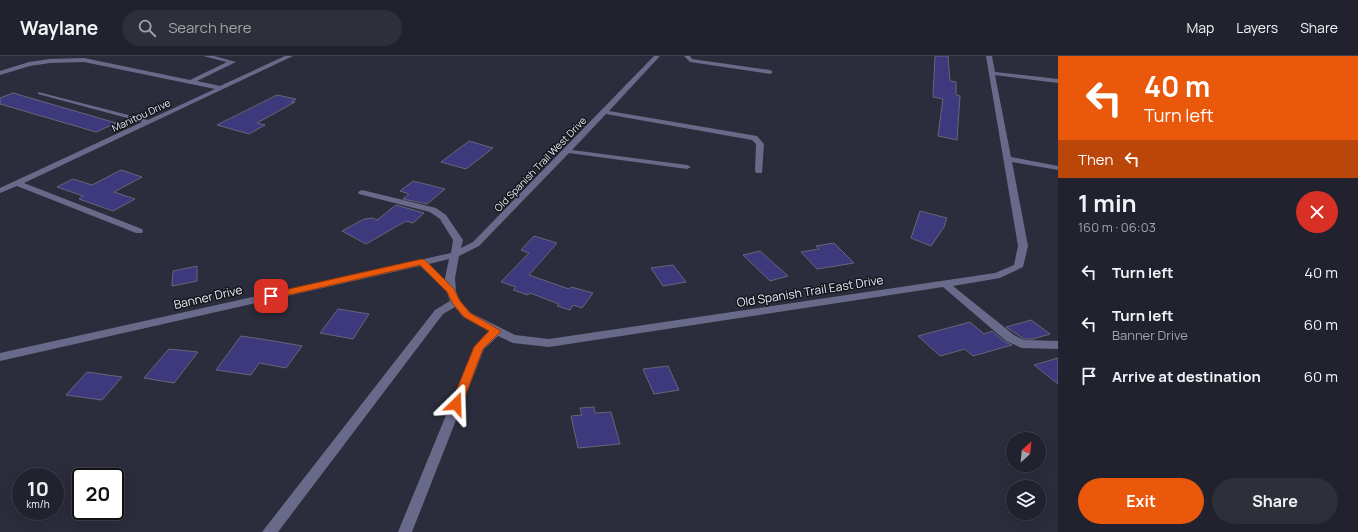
<!DOCTYPE html>
<html lang="en">
<head>
<meta charset="utf-8">
<style>
	:root { --surface:#21222d; --page:#2d2f39; --text:#f1f3f6; --muted:#a2a4aa; --line:#3e3f49; --accent:#ea580c }
	body { margin:0; font-family:Manrope,sans-serif; background:var(--page); color:var(--text); height:100vh; display:flex; flex-direction:column; font-size:15px; white-space:nowrap }
	* { box-sizing:border-box; margin:0 }
	p { font-size:13px; color:var(--muted) }
	.icon { flex:none; width:22px; height:22px; fill:none; stroke:currentColor; stroke-width:2; stroke-linecap:round; stroke-linejoin:round }
	.map { position:relative; flex:1; overflow:hidden }
	.details { display:flex; flex-direction:column; background:var(--surface); width:300px }
	.details>* { flex:none }
	.guide { background:#ea580c; color:#fff; overflow:hidden }
	.needle { width:26px; rotate:27deg }
	.controls { position:absolute; left:1006px; top:376px; display:grid; gap:8px }
	.controls a { display:grid; place-items:center; width:40px; height:40px; border-radius:50%; background:var(--surface); box-shadow:0 4px 16px #0002,0 0 0 1px var(--line); font-size:20px }
	.speed { position:absolute; left:12px; top:412px; display:flex; gap:8px; font-size:20px; font-weight:700; text-align:center }
	.speed>* { display:grid; place-content:center; width:52px; height:52px; border-radius:50%; background:var(--surface); box-shadow:0 4px 16px #0002,0 0 0 1px var(--line); line-height:1 }
	.speed small { font-size:10px; font-weight:400 }
	.speed .limit { border:2px solid #111; border-radius:6px; background:#fff; color:#111 }
	.pin { position:absolute; display:grid; place-items:center; width:34px; height:34px; color:#fff; margin:-17px; border-radius:8px; box-shadow:0 2px 6px #0006 }
	.me { position:absolute; width:44px; margin:-22px; rotate:22deg; stroke-linejoin:round; filter:drop-shadow(0 0 3px #0008) }
	.turn { display:flex; align-items:center; gap:14px; height:84px; padding:0 20px; font-size:18px }
	.turn .icon { width:52px; height:52px; stroke-width:2.5 }
	.turn b { display:block; font-size:28px; line-height:34px }
	.then { display:flex; align-items:center; height:38px; padding:0 20px; background:#0003; gap:8px; font-size:15px }
	.round { display:grid; place-items:center; flex:none; width:42px; height:42px; border-radius:21px; background:var(--page) }
	.head { display:flex; align-items:center; justify-content:space-between; height:68px; padding:0 20px }
	h1 { font-size:24px; font-weight:700; line-height:30px }
	.action { display:flex; gap:8px; margin-top:auto; padding:8px 20px }
	.action a { flex:1; height:46px; border-radius:24px; background:var(--accent); color:#fff; font-size:16px; font-weight:700; line-height:46px; text-align:center }
	.action a+a { background:var(--page); color:var(--text) }
	ul { padding:0; list-style:none }
	li { display:flex; align-items:center; gap:12px; height:52px; padding:0 20px }
	li div { flex:1 }
	li b { display:block; font-size:15px }
	li em { font-style:normal }
	header { display:flex; align-items:center; gap:24px; box-sizing:border-box; height:56px; padding:0 20px; background:var(--surface); border-bottom:1px solid var(--line) }
	header strong { font-size:19px }
	nav { display:flex; gap:22px; margin-inline-start:auto; font-size:14px }
	.search { width:280px; height:36px; background:var(--page); display:flex; align-items:center; gap:10px; box-sizing:border-box; padding:0 14px; border-radius:22px; color:var(--muted); font-size:15px }
	main { display:flex; flex:1; min-height:0 }
	.map>svg:first-child { display:block }
</style>
</head>
<body>
<header>
<strong>Waylane</strong>
<div class="search"><svg class="icon" aria-label="search" viewBox="0 0 24 24"><circle cx="10" cy="10" r="6"/><path d="M15 15l6 6"/></svg>Search here</div>
<nav><a>Map</a><a>Layers</a><a>Share</a></nav>
</header>
<main>
<div class="map">
<svg width="1058" height="476" viewBox="0 0 1058 476">
	<rect width="100%" height="100%" fill="#2c2d3c"/>
	<path fill="#3e397c" stroke="#656677" d="M935,0H948L950,25L956,26V39L960,40L957,84L938,80L943,43L933,41Z
		M13,37L116,67L96,76L0,48V42Z
		M277,39L296,43L291,46H295L257,67L265,69L249,78L217,69Z
		M469,85L493,92L466,113L441,106Z
		M121,114L142,121L114,136L135,143L113,155L79,143L83,140L57,131L73,123L92,129Z
		M413,125L445,133L427,148L403,143L409,138L400,135Z
		M396,149L424,157L413,167L406,165L366,188L342,175L364,163L373,162L377,164Z
		M920,155L947,162L944,171L931,190L911,182Z
		M534,180L557,187L529,219L569,233L571,231L593,237L582,252L573,249L570,254L557,250L559,248L530,237L528,239L513,234L516,231L501,226L529,197L521,194Z
		M834,187L854,207L817,213L801,196L819,193L816,190Z
		M760,195L788,220L770,225L743,199Z
		M673,209L686,226L663,230L651,212Z
		M197,210V225L172,230L173,215Z
		M338,253L369,258L353,283L320,277Z
		M1031,264L1050,278L1033,283H1024L1006,271Z
		M970,266L984,278L992,275L1005,286L1012,289L973,300L965,293L940,300L918,280Z
		M241,280L274,285L302,290L286,312L259,307L251,319L216,314Z
		M169,293L198,296L174,327L144,322Z
		M1058,302V328L1034,309Z
		M668,310L679,334L654,338L643,313Z
		M87,316L122,321L102,344L66,339Z
		M594,351L595,357L611,356L620,388L578,392L571,360L582,359L580,352Z"/>
	<g fill="none" stroke-linecap="round" stroke-linejoin="round">
		<path fill="#696a8a" fill-rule="evenodd" d="M203,0H214L236,6L197,25L220,30L285,0H293L24,127L142,173L143,175L142,177H136L17,130L0,137V132L142,66L38,38V36L148,64L215,33L84,6L50,7L30,10L0,19V15L29,6L50,3L84,2L190,24L227,6Z
			M654,0H660L609,55L757,80L764,88L762,117H756L755,115L756,88L752,84L606,58L572,94L687,109L691,111L687,113L569,97L479,190L459,200L455,222L456,235L460,245L471,257L515,279L549,283L995,217L1014,209L1018,190L986,0H992L995,16L1058,23V27L995,19L1011,101L1058,110V114L1012,106L1028,190L1023,211L1000,222L953,230L1014,279L1024,284L1058,285V293L1022,292L1006,285L943,231L549,291L513,287L498,280L484,293L412,476H398L474,291L489,275L463,261L455,251L443,258L278,476H262L435,254L450,245L447,236L420,210L0,305V297L451,197L453,184L440,163L430,156L359,138L358,136L362,134L436,152L446,159L463,184L461,192L473,186ZM449,203L445,222V224L429,208Z
			M684,0H690L692,3L770,14L773,16L770,18L690,6Z"/>
	</g>
	<path fill="#ea580c" stroke="#983908" d="M422,203L425,204L454,233L460,245L470,257L501,275L483,293L462,348L456,352L451,348L474,291L489,275L464,261L453,248L447,236L420,209L271,243L267,240L271,237Z"/>
	<g text-anchor="middle" dominant-baseline="central" stroke-width="3" stroke-linejoin="round" paint-order="stroke">
		<g font-size="10" fill="#e9eaf4" stroke="#15161d">
			<text transform="translate(141 59) rotate(-25)">Manitou Drive</text>
			<text transform="translate(540 108) rotate(-46)">Old Spanish Trail West Drive</text>
		</g>
		<g font-size="12" fill="#e9eaf4" stroke="#15161d">
			<text transform="translate(810 235) rotate(-9)">Old Spanish Trail East Drive</text>
			<text transform="translate(208 241) rotate(-13)">Banner Drive</text>
		</g>
	</g>
</svg>
<div class="controls">
<a><svg class="needle" viewBox="-14 -14 28 28"><path d="M0-13l5 13h-10z" fill="#e53935"/><path d="M0 13l5-13h-10z" fill="#a2a4aa"/></svg></a>
<a><svg class="icon" aria-label="layers" viewBox="0 0 24 24"><path d="M12 4l9 5-9 5-9-5zM3 14l9 5 9-5"/></svg></a>
</div>
<div class="speed"><div>10<small>km/h</small></div><div class="limit">20</div></div>
<div class="pin" style="left:271px;top:240px;background:#d93025"><svg class="icon" aria-label="arrive" viewBox="0 0 24 24"><path d="M6 21V4h12l-3 4 3 4H6"/></svg></div>
<svg class="me" style="left:456px;top:348px" viewBox="-20 -20 40 40"><path d="M0-17L14 15 0 8-14 15z" fill="#ea580c" stroke="#fff" stroke-width="4"/></svg>
</div>
<section class="details">
<div class="guide">
<div class="turn"><svg class="icon" aria-label="left" viewBox="0 0 24 24"><path d="M17 20v-9H6M10 6l-5 5 5 5"/></svg><div><b>40 m</b>Turn left</div></div>
<div class="then">Then<svg class="icon" aria-label="left" viewBox="0 0 24 24"><path d="M17 20v-9H6M10 6l-5 5 5 5"/></svg></div>
</div>
<div class="head"><div><h1>1 min</h1><p>160 m · 06:03</p></div><a class="round" style="background:#d93025;color:#fff"><svg class="icon" aria-label="close" viewBox="0 0 24 24"><path d="M6 6l12 12M18 6L6 18"/></svg></a></div>
<ul>
<li><svg class="icon" aria-label="left" viewBox="0 0 24 24"><path d="M17 20v-9H6M10 6l-5 5 5 5"/></svg><div><b>Turn left</b></div><em>40 m</em></li>
<li><svg class="icon" aria-label="left" viewBox="0 0 24 24"><path d="M17 20v-9H6M10 6l-5 5 5 5"/></svg><div><b>Turn left</b><p>Banner Drive</p></div><em>60 m</em></li>
<li><svg class="icon" aria-label="arrive" viewBox="0 0 24 24"><path d="M6 21V4h12l-3 4 3 4H6"/></svg><div><b>Arrive at destination</b></div><em>60 m</em></li>
</ul>
<div class="action"><a>Exit</a><a>Share</a></div>
</section>
</main>
</body>
</html>
